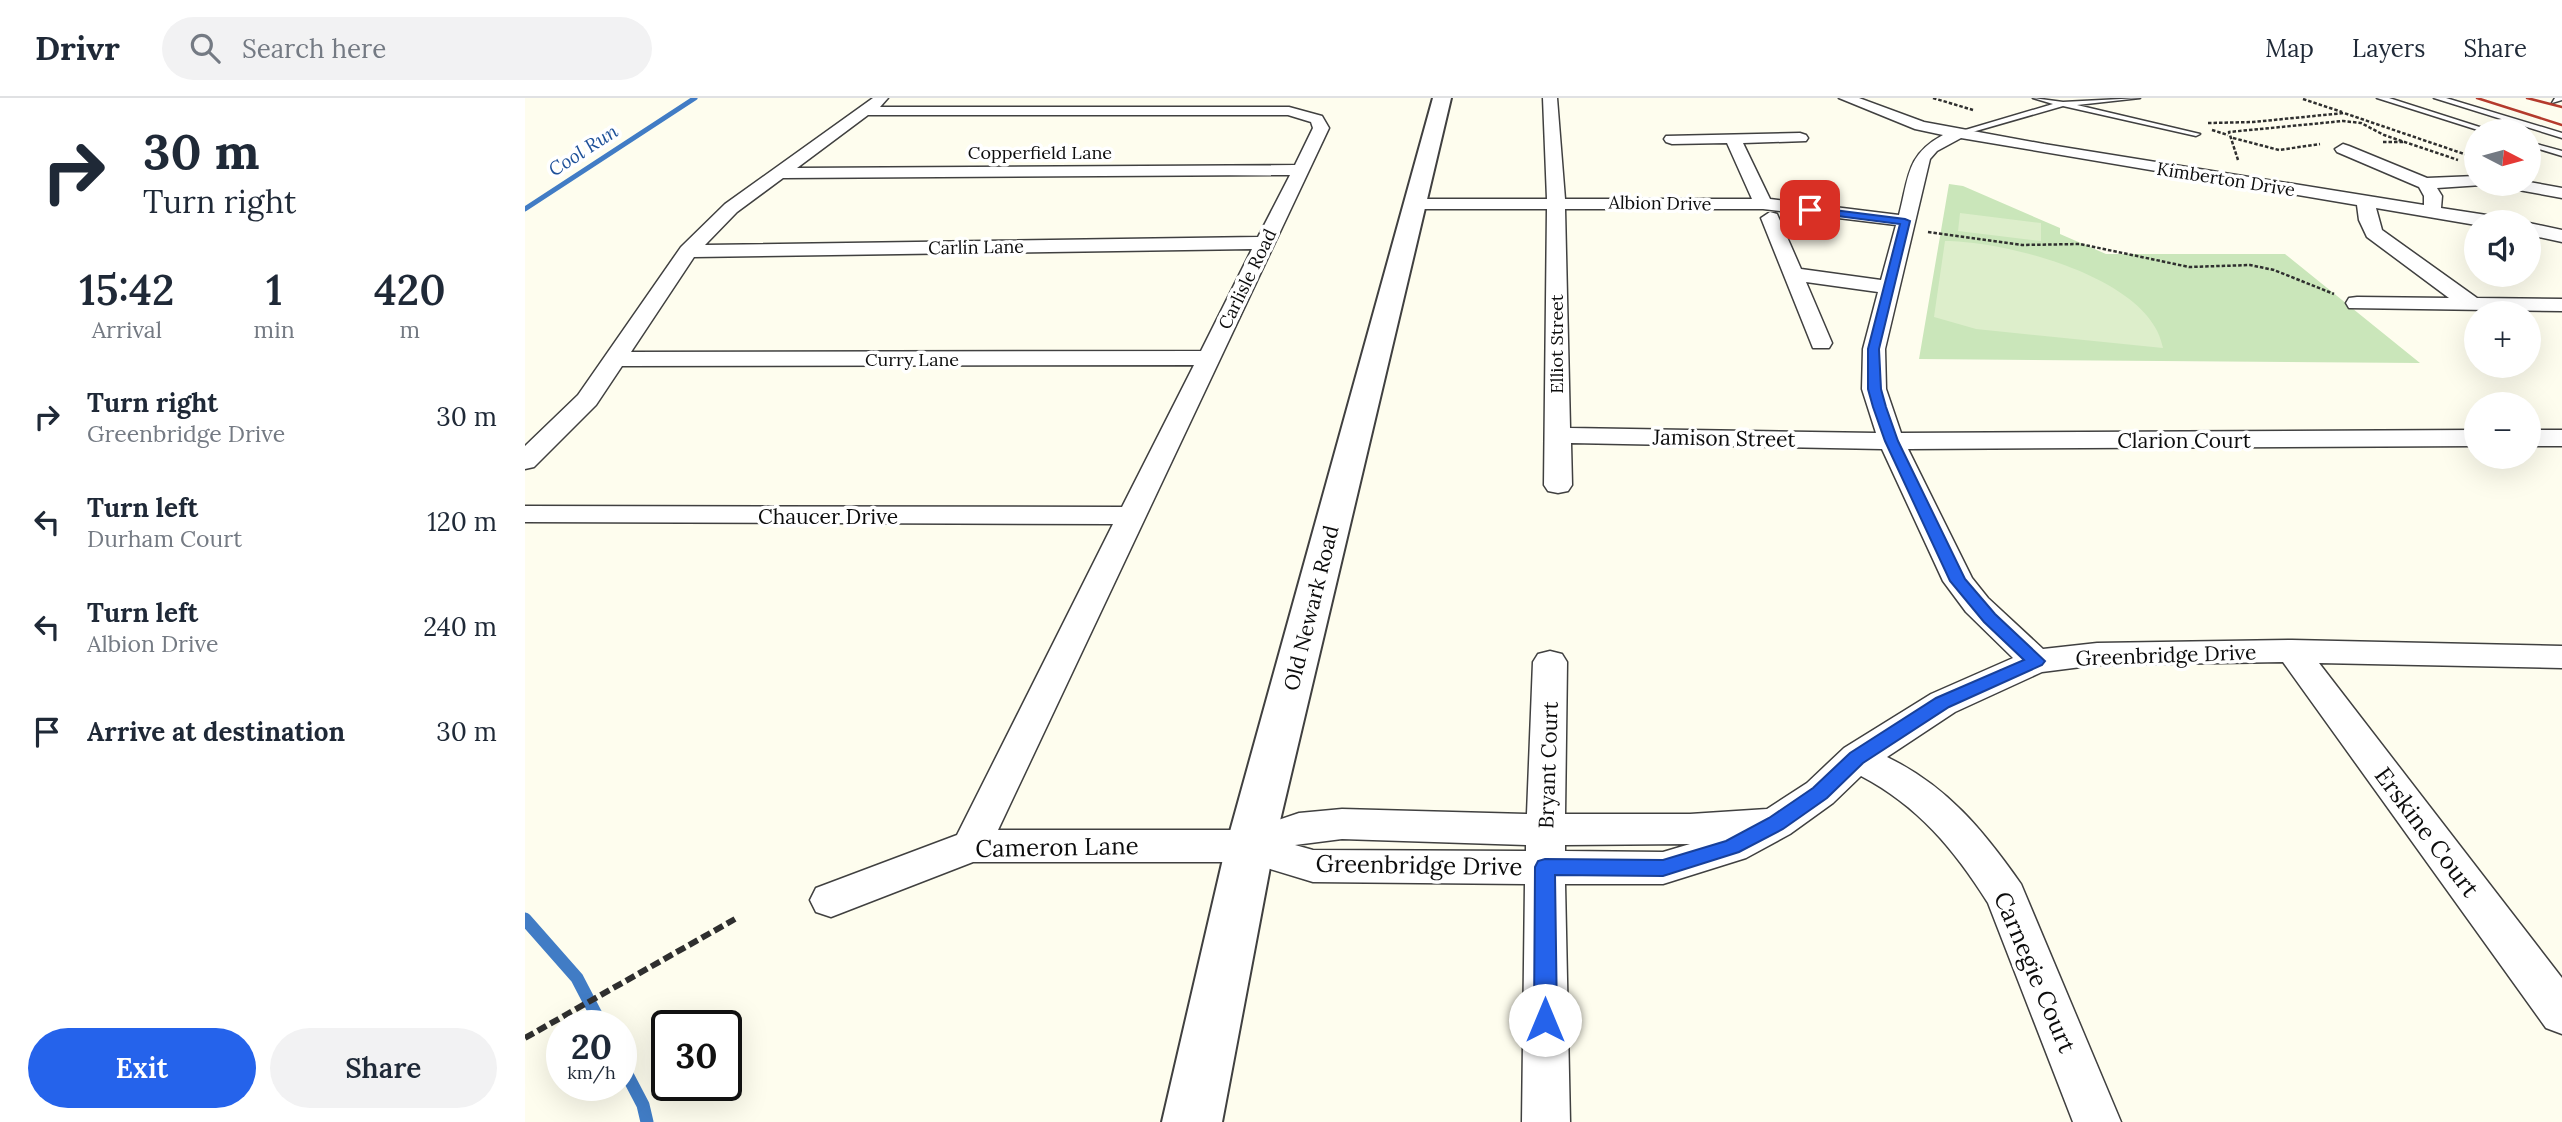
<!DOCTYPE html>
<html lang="en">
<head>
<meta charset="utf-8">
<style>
	:root { --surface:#fff; --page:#f2f2f3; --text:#1f2937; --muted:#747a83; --line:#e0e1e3; --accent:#2563eb }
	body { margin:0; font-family:Lora,serif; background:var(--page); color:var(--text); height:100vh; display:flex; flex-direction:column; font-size:26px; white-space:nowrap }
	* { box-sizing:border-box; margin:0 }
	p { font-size:23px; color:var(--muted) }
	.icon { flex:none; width:38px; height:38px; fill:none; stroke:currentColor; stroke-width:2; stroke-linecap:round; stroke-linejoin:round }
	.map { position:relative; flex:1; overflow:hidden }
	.drawer { display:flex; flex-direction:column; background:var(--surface); width:525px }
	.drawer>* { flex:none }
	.banner { background:#fff; color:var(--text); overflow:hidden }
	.needle { width:46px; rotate:96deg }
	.fabs { position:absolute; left:1939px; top:21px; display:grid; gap:14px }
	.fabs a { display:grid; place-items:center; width:77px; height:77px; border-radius:50%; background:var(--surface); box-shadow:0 7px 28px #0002; font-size:35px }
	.speed { position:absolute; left:21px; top:912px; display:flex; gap:14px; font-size:35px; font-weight:700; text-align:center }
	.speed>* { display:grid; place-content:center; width:91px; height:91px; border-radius:50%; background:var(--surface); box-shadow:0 7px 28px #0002; line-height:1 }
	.speed small { font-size:18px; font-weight:400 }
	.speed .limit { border:4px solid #111; border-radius:10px; background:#fff; color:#111 }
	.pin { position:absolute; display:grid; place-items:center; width:60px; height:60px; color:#fff; margin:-30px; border-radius:14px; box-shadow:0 4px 10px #0006 }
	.me { position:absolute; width:77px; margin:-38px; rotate:0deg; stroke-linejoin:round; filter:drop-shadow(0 0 5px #0008) }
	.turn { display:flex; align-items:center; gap:24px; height:147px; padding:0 28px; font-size:32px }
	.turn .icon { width:91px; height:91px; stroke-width:2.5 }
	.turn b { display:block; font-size:49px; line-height:60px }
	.eta { display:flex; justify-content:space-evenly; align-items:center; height:119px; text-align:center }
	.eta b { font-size:42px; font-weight:600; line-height:49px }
	.primary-button { display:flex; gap:14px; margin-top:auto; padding:14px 28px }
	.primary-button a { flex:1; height:80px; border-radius:42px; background:var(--accent); color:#fff; font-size:28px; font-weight:600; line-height:80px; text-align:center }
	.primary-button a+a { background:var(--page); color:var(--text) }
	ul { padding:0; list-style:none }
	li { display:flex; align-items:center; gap:21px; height:105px; padding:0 28px }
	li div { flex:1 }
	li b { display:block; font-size:26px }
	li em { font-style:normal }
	header { display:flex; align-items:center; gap:42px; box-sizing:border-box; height:98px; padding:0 35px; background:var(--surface); border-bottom:2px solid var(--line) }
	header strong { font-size:33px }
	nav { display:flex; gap:38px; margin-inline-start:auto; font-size:24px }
	.search { width:490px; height:63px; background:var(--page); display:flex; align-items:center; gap:18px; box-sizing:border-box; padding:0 24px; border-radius:38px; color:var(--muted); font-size:26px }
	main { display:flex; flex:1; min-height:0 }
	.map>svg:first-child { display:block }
</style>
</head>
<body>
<header>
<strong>Drivr</strong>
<div class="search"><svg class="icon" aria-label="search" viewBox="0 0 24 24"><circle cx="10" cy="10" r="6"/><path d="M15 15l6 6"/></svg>Search here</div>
<nav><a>Map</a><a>Layers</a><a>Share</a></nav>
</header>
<main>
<section class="drawer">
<div class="banner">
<div class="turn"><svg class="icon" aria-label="right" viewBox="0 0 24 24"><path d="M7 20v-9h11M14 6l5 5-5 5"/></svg><div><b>30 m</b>Turn right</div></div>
</div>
<div class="eta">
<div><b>15:42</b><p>Arrival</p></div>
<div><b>1</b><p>min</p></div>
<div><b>420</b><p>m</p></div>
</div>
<ul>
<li><svg class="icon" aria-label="right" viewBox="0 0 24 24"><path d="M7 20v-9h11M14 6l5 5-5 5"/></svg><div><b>Turn right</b><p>Greenbridge Drive</p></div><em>30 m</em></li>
<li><svg class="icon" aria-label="left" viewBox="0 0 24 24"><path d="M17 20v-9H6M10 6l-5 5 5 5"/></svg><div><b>Turn left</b><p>Durham Court</p></div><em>120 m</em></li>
<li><svg class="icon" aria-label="left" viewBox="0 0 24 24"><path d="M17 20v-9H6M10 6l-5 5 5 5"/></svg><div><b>Turn left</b><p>Albion Drive</p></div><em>240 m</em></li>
<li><svg class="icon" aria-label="arrive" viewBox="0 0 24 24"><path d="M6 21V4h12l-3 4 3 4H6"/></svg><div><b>Arrive at destination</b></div><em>30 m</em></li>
</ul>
<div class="primary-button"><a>Exit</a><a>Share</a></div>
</section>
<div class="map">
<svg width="2037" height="1024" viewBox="0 0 2037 1024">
	<rect width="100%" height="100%" fill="#fefdee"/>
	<path fill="#cae6ba" d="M1424,86L1438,88L1535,130V136L1581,156H1760L1895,265L1394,261Z"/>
	<path fill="#ddeecb" d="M1435,115L1516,125V143L1433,133Z
		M1420,143C1480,143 1626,179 1638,250L1451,231L1409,219Z"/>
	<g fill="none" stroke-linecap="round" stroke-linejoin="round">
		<path stroke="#417cc5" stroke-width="5" d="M0,111L170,0"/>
		<path stroke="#417cc5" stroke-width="13" d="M0,821L52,880L77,928
			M96,965L118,1007L122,1024"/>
		<g stroke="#404040" stroke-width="3">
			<path id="service" d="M1508,0L1538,4L1615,0L1552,7L1675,36L1671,38L1538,8L1437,37L1430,35L1528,6Z
				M1852,0H1864L1967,33H1956Z
				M1909,0H1921L2037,35V40Z
				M2030,0H2037V2L2027,5Z
				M2004,44L2037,53V58L2004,48Z"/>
		</g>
		<g stroke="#404040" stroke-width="3">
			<path id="minor" d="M348,0H363L355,9H764L797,18L804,30L473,732H724L774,715L817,711L1002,716L1008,564L1013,556L1025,553L1037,556L1042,564L1040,716H1165L1242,711L1282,685L1319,650L1406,596L1488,560L1441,514L1418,483L1357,351L1046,345L1047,387L1043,393L1033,395L1023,393L1019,387L1022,111H889L880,106L889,101H1022L1018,0H1032L1040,101H1227L1202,45L1147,46L1141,44L1139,41L1141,38L1275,35L1281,37L1283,40L1281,43L1218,45L1245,101L1374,117C1384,79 1381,57 1418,37L1390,31L1314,0H1334L1399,24L1519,46L1899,107V98L1894,89L1812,54L1810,51L1818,46L1824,48L1902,80L1951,78V86L1957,87L1912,90L1917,98L1916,110L1968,118L1975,120L1977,124H1951V127L1851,110L1857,132L1952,200L2037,201V213L1824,210L1821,205L1824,200L1832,199L1924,200L1842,139L1834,122L1832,107L1436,40L1412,53L1405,61L1360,251L1361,291L1376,335L1951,332V348L1383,351L1447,480L1463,500L1518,551L1572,545L1767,542L2037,548V570L1794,565L2037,880V936L2021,930L1758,564L1572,567L1517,574L1430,614L1362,659C1422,688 1458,732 1496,786L1596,1024H1548L1463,805C1429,751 1393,708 1336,678L1308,705L1265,736L1221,760L1138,786H1040L1045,1024H997L1000,786L788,784L722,764H448L306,819L291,814L285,802L291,790L432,737L588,426L0,424V408L597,409L669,267L97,268L71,307L9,369L0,371V348L53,297L156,149L200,106ZM343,17H763L786,24L788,30L770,67L272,70ZM765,77L733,139L180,147L212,114L258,80ZM1040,111H1238L1371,127L1356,182L1276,171L1252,116L1245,114L1236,120L1288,250H1304L1307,245L1281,184L1353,194L1338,251L1337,291L1351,335L1045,330ZM727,151L676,253L106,254L169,159ZM817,741L1001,747V753L788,752L770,747ZM1165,746L1138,754L1040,753V747Z
				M2004,84L2037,90V100L1988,91L1979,86Z
				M2004,125L2037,132V144L2004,137Z
				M2004,332H2037V348H2004Z"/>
		</g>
		<g stroke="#404040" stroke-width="4">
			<path id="tertiary" d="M908,0H926L749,748L697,1024H637L701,748Z"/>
		</g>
		<path stroke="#2f2f2f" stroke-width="2.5" stroke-dasharray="3.5 2" stroke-linecap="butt" d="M1408,0L1448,12
			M1778,1L1817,14
			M1683,25L1728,24L1819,15L1951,60
			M1687,32L1703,37
			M1708,40L1754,52L1795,46
			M1858,44H1878
			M1713,62L1704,34L1818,23L1836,25L1859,37L1933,62
			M1403,134L1497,147L1555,146L1664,169L1725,167L1749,172L1809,196"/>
		<path stroke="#2f2f2f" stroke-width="6" stroke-dasharray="10 4.5" stroke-linecap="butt" d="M0,940L210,821"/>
		<use href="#service" fill="#fff" fill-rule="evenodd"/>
		<use href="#minor" fill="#fff" fill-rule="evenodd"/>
		<use href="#tertiary" fill="#fff" fill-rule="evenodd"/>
		<path stroke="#b53b2d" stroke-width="2.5" d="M1952,0L2037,27
			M2002,0L2037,9"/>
	</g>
	<path fill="#2563eb" stroke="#184099" stroke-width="2" d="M1285,109L1380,121L1385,123L1354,251L1356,291L1361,309L1373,343L1440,481L1470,516L1520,563L1517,567L1424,609L1338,665L1302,700L1258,731L1214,754L1138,778L1030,777L1032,922L1029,929L1020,932L1012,929L1009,922L1010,769L1013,763L1020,761L1138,762L1201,743L1244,720L1288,690L1325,655L1411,600L1499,562L1459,524L1425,483L1360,343L1348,309L1343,291V251L1375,126L1282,114V110Z"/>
	<g text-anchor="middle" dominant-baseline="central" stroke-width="7" stroke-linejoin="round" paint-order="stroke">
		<g font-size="18" fill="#0d0d0d" stroke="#fff">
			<text x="515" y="54">Copperfield Lane</text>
			<text transform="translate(1701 81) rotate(9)">Kimberton Drive</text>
			<text transform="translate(1135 105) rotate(1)">Albion Drive</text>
			<text transform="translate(451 149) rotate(-1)">Carlin Lane</text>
			<text transform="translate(722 181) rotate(-64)">Carlisle Road</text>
			<text transform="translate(1031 246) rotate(-90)">Elliot Street</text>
			<text x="387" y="261">Curry Lane</text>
		</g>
		<g font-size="19" font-style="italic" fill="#1d5098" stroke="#fff">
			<text transform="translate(58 52) rotate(-33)">Cool Run</text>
		</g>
		<g font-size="21" fill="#0d0d0d" stroke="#fff">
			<text transform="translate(1199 340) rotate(1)">Jamison Street</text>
			<text x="1659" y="342">Clarion Court</text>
			<text x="303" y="418">Chaucer Drive</text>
			<text transform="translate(786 510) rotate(-76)">Old Newark Road</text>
			<text transform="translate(1641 557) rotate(-2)">Greenbridge Drive</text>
			<text transform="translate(1023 667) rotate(-88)">Bryant Court</text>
		</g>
		<g font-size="24" fill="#0d0d0d" stroke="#fff">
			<text transform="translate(1902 734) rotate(53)">Erskine Court</text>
			<text transform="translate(532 749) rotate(-1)">Cameron Lane</text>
			<text transform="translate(894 767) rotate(1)">Greenbridge Drive</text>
			<text transform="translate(1510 874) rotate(67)">Carnegie Court</text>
		</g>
	</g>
</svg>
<div class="fabs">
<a><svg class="needle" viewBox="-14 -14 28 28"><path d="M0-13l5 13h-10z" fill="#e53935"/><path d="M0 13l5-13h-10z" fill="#747a83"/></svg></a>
<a><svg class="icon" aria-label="sound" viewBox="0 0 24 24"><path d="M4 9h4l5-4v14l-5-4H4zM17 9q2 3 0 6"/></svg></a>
<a>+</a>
<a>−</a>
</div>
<div class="speed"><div>20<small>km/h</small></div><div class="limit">30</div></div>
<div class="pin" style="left:1285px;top:112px;background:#d93025"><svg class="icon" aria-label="arrive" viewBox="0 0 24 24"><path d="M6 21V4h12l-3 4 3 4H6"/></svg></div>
<svg class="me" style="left:1020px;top:922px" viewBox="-20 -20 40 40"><circle r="19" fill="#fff"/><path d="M0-13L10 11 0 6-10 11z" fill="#2563eb"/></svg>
</div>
</main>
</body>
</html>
